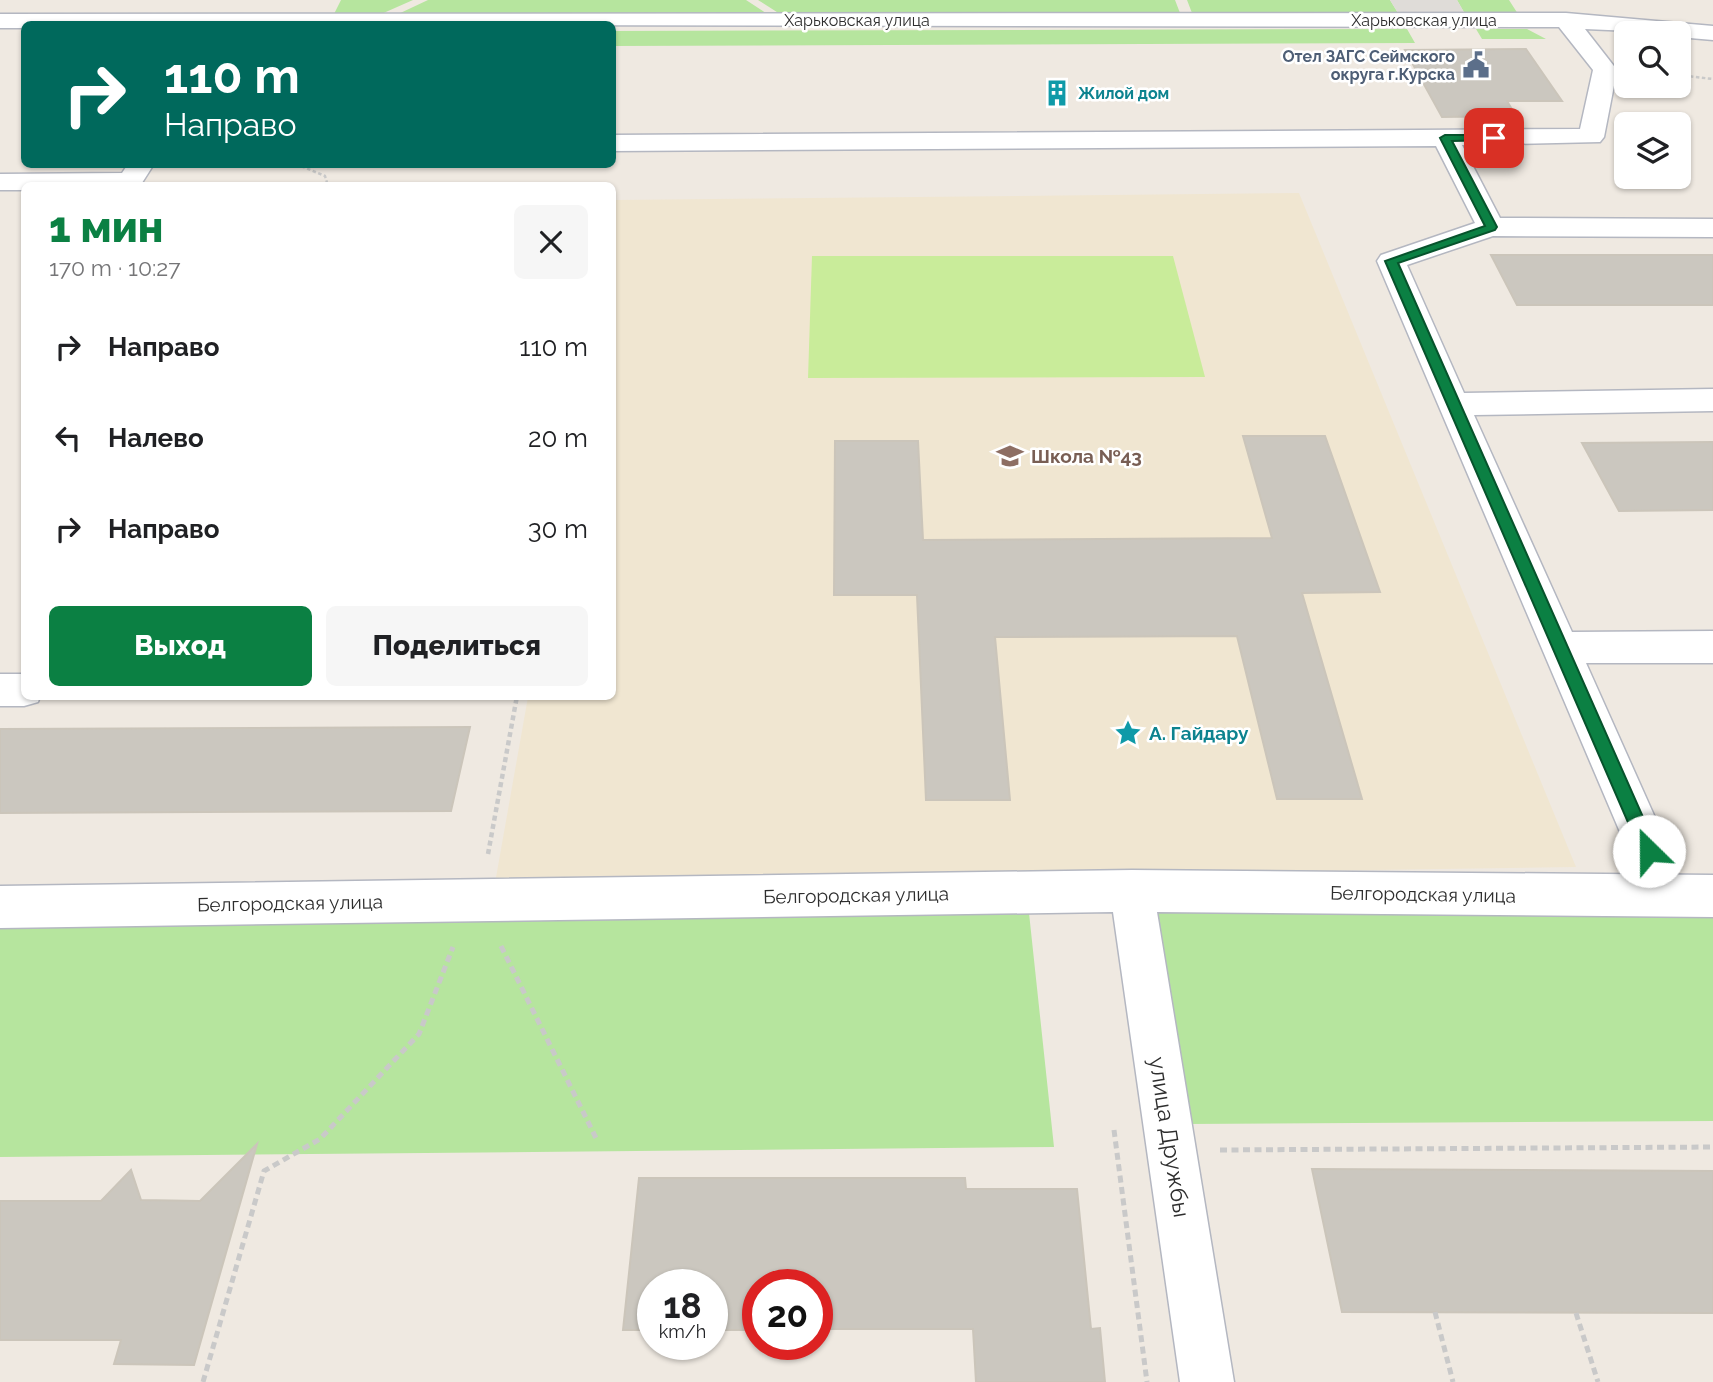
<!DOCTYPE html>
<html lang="ru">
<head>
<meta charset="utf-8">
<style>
	:root { --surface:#fff; --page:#f6f6f6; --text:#202124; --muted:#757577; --accent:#0b8043 }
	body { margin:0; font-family:Raleway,sans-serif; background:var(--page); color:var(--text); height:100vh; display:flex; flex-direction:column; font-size:26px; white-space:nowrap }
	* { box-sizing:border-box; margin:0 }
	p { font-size:23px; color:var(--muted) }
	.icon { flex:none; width:38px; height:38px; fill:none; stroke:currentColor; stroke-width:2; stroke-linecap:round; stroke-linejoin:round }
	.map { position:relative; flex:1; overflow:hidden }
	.panel { position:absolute; left:21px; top:182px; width:595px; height:518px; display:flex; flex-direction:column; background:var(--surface); border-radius:10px; box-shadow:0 2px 5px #0004 }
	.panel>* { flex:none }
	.hud { position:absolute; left:21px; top:21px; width:595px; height:147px; border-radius:10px; box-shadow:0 2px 5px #0004; background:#00695c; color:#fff; overflow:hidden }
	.fabs { position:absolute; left:1614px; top:21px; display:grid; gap:14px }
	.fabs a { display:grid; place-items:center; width:77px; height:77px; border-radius:10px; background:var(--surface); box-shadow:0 2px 5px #0004; font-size:35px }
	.speed { position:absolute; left:637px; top:1269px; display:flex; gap:14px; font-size:35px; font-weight:700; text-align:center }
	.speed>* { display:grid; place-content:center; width:91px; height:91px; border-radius:50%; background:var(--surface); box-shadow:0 2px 5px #0004; line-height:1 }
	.speed small { font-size:18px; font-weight:400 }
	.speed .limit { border:10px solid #d22; background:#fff; color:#111 }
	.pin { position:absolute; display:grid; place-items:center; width:60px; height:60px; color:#fff; margin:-30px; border-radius:14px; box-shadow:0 4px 10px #0006 }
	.me { position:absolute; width:77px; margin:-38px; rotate:337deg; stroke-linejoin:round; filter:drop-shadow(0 0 5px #0008) }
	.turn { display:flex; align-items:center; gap:24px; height:147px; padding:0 28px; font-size:32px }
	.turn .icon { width:91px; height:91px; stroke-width:2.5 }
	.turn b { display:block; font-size:49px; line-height:60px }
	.round { display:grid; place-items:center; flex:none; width:74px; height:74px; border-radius:10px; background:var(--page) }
	.headline { display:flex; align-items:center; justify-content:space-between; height:119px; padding:0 28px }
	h1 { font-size:42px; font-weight:800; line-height:52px; color:var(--accent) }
	.primary-button { display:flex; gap:14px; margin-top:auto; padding:14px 28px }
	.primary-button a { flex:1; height:80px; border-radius:10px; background:var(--accent); color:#fff; font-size:28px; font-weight:800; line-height:80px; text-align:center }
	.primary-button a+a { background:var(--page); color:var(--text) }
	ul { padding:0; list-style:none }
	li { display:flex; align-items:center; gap:21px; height:91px; padding:0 28px }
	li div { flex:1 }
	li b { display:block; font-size:26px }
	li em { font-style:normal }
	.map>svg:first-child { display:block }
</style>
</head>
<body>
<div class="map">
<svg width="1713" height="1382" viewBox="0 0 1713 1382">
	<rect width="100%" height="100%" fill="#efe9e1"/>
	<path fill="#f0e6d1" d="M1299,193L1576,867L495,883L528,697L612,696V215L615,200Z"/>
	<path fill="#b6e59e" d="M341,0H413L379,15L333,16Z
		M428,0H746L769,15L394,16Z
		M758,0H1175L1180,13L780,14Z
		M1187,0H1390L1398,13H1192Z
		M1457,0H1509L1518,14H1465Z
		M1407,29L1415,43L612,46L613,31Z
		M1476,29H1527L1546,39H1482Z
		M1713,876V1121L1186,1124L1145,879Z
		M1029,913L1054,1147L0,1157V923Z"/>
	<path fill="#c9ec9a" d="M812,256H1173L1205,377L808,378Z"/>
	<path fill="#dfdcd8" d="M1390,0H1457L1465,14L1398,13Z"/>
	<path fill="#cbc7bf" stroke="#cbc5ba" stroke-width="2" d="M1526,49L1562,101H1507L1516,116L1442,117L1405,50Z
		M1491,255H1713V305H1517Z
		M1243,436H1325L1380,592L1302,593L1362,799H1277L1237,636L995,637L1010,800H926L917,595H834L835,441H918L923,540L1272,538Z
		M1713,442V510L1619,511L1582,443Z
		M470,727L451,811L0,813V729Z
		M257,1144L194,1365L114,1364L121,1340H0V1201H101L131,1170L141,1200L200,1201Z
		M1312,1169L1713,1171V1313L1342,1312Z
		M639,1178H965L966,1189H1077L1091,1329L1100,1328L1105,1382H976L973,1329H817V1284H758V1330H712V1284H653V1330H623Z"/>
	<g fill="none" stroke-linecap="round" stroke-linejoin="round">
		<g stroke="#b4b7c1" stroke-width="3">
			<path id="minor" d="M1566,13L1713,26V40L1678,37V33L1585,29L1617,70L1604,137L1600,142L1462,145L1500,218L1713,219V237L1493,236L1407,265L1464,393L1713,389V411L1474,415L1572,632L1713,631V663H1586L1670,851L1664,865L1649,871L1634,865L1377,261L1381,255L1475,223L1436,146L612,151V135L1580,129L1593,70L1559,27L24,24V28H0V14Z
				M128,164H154L140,186H24V190H0V174L122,173Z
				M0,674H24V696H40L38,702L24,706H0Z
				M1132,870L1713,875V917L1157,912L1234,1382H1180L1113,912L0,928V886Z"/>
		</g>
		<path stroke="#c9c9c9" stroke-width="2.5" stroke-dasharray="3.5 2.5" stroke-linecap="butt" d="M1678,75L1713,79
			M296,164L325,176L328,186"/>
		<path stroke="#c9c9c9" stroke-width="4.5" stroke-dasharray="5 3.5" stroke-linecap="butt" d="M488,854L517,696"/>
		<path stroke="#c9c9c9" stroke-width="5" stroke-dasharray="7 4.5" stroke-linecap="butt" d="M501,946L596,1138
			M1114,1130L1147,1382
			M1220,1150L1713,1147
			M1435,1312L1453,1382
			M1576,1313L1598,1382
			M203,1382L264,1171L320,1139L419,1034L453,947"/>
		<use href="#minor" fill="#fff" fill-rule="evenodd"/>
	</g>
	<path fill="#0b8043" stroke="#07532c" stroke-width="2" d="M1494,135H1497V140L1452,141L1497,227L1495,230L1398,263L1658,851L1656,857L1649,859L1643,857L1385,261L1485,226L1440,138L1445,135Z"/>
	<defs>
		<g id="civic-bare" transform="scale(2.1)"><path d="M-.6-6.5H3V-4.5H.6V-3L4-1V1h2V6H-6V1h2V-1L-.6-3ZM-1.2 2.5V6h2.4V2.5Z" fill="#5c6f8a" stroke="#fff" stroke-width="2.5" paint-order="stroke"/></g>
		<g id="building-bare" transform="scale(2.1)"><path d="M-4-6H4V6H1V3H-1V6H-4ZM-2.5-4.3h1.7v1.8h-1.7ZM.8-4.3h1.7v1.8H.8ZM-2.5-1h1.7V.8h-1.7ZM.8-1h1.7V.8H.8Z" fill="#0f9aa8" stroke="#fff" stroke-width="2.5" paint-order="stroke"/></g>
		<g id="school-bare" transform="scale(2.1)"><path d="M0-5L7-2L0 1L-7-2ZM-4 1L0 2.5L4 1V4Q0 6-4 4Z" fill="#8d6e63" stroke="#fff" stroke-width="2.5" paint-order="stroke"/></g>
		<g id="sight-bare" transform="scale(2.1)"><path d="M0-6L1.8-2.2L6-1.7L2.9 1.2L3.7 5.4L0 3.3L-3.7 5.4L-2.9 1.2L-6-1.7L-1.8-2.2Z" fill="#0f9aa8" stroke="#fff" stroke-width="2.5" paint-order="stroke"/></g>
	</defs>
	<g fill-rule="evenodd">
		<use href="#civic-bare" x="1476" y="65"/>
		<use href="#building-bare" x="1057" y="93"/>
		<use href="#school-bare" x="1010" y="456"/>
		<use href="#sight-bare" x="1128" y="733"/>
	</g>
	<g text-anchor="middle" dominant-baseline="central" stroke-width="5" stroke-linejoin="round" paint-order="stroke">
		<g font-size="16" fill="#2e2e2e" stroke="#fff">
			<text x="857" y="20">Харьковская улица</text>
			<text x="1424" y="20">Харьковская улица</text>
		</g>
		<g font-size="16" font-weight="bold" fill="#4e5e75" stroke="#fff" text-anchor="end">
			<text x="1455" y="56">Отел ЗАГС Сеймского<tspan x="1455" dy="18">округа г.Курска</tspan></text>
		</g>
		<g font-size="16" font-weight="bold" fill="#0d838f" stroke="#fff" text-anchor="start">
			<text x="1078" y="93">Жилой дом</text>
		</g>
		<g font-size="19" font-weight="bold" fill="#785e54" stroke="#fff" text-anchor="start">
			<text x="1031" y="456">Школа №43</text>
		</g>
		<g font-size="19" font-weight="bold" fill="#0d838f" stroke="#fff" text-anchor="start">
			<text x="1149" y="733">А. Гайдару</text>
		</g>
		<g font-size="19" fill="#2e2e2e" stroke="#fff">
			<text transform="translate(1423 894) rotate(1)">Белгородская улица</text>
			<text transform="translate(856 895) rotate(-1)">Белгородская улица</text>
			<text transform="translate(290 903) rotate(-1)">Белгородская улица</text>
		</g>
		<g font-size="23" fill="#2e2e2e" stroke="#fff">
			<text transform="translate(1170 1137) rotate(81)">улица Дружбы</text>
		</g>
	</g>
</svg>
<div class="fabs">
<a><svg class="icon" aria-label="search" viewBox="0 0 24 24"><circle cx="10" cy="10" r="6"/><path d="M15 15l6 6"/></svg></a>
<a><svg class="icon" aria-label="layers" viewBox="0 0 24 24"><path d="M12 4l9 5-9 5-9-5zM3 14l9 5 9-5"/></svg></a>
</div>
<div class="speed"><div>18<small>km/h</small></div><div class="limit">20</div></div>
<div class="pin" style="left:1494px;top:138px;background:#d93025"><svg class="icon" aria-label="arrive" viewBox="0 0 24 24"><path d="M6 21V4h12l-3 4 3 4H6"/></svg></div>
<svg class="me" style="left:1649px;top:851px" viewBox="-20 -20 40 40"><circle r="19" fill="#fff"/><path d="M0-13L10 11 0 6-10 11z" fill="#0b8043"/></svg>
<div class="hud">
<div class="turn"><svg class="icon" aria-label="right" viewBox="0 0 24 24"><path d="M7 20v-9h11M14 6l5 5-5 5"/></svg><div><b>110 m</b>Направо</div></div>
</div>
<section class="panel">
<div class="headline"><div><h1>1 мин</h1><p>170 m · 10:27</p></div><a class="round"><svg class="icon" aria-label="close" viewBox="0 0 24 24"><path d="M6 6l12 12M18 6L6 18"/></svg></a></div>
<ul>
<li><svg class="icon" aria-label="right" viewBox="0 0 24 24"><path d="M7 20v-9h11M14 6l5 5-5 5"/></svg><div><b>Направо</b></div><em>110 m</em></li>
<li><svg class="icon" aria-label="left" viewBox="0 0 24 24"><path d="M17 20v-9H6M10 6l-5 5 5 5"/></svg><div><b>Налево</b></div><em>20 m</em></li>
<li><svg class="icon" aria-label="right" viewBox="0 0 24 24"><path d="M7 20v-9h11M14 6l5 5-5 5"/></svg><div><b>Направо</b></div><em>30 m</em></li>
</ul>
<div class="primary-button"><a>Выход</a><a>Поделиться</a></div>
</section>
</div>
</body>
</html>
